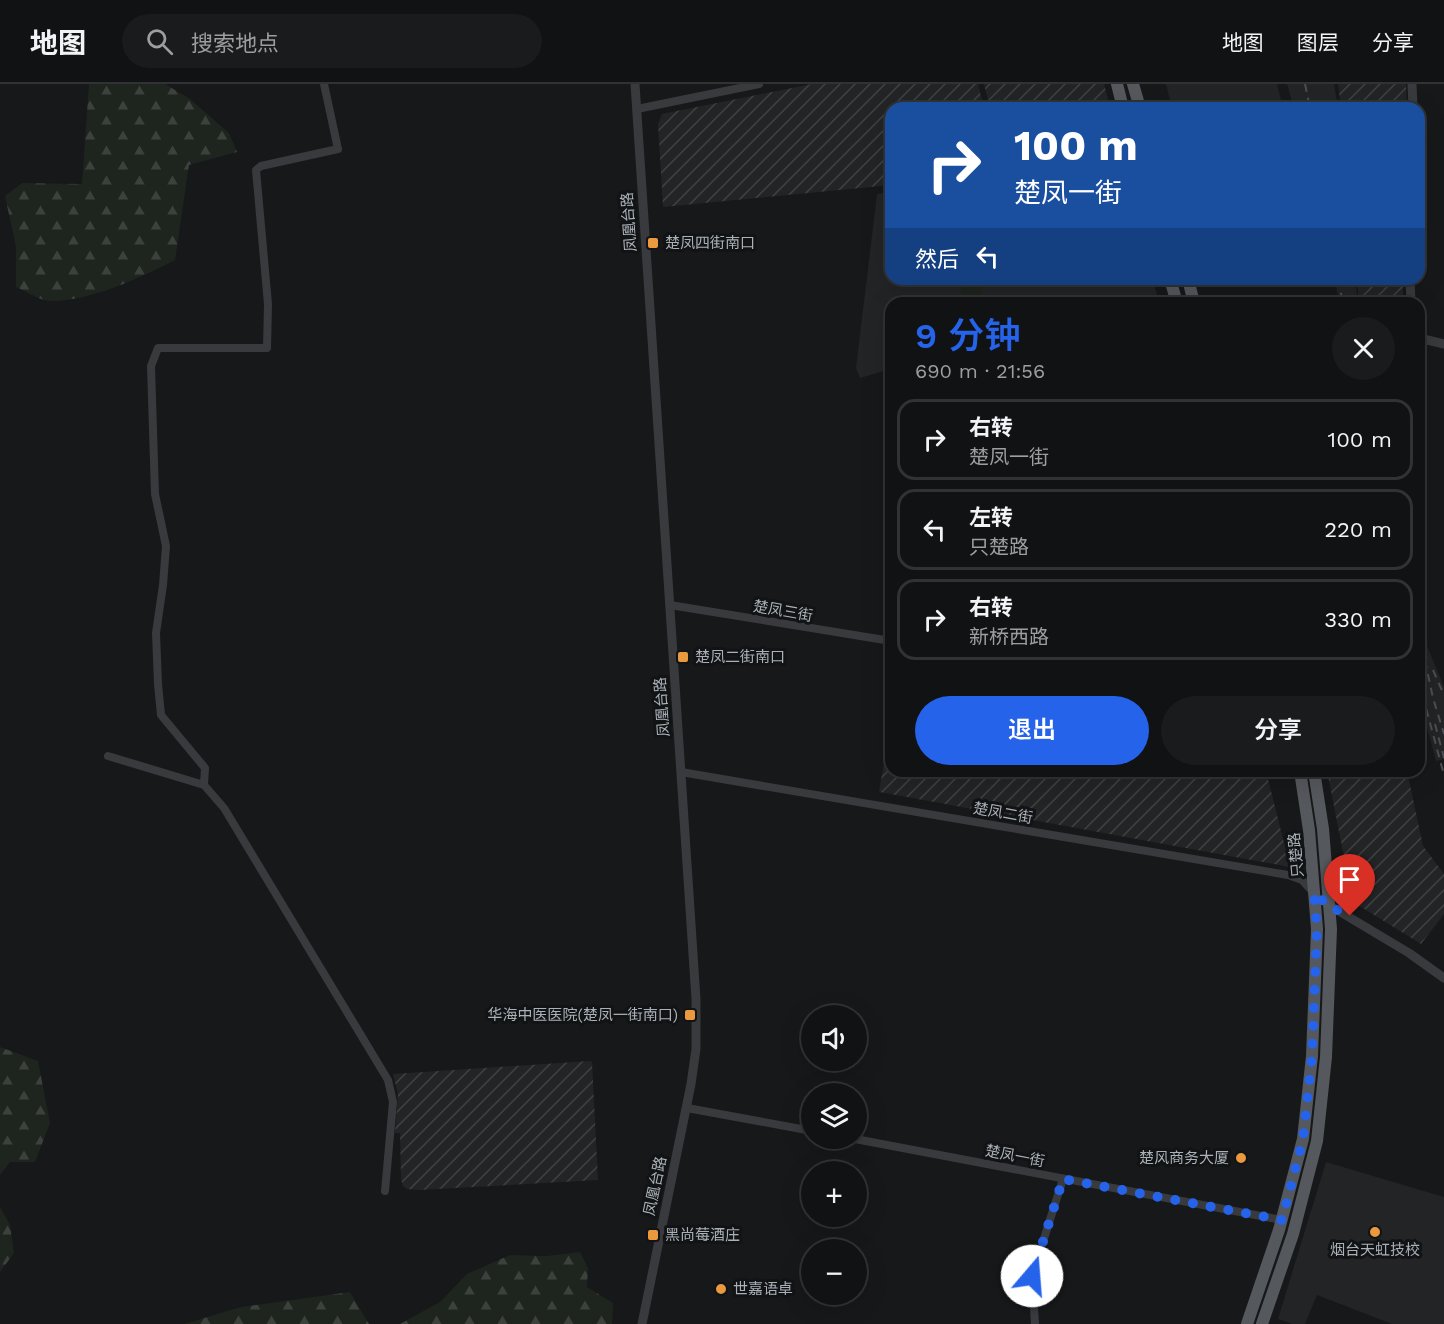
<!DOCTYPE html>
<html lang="zh">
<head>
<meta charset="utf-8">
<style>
	:root { --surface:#111213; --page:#1a1b1c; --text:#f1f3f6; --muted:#9c9ea0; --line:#303233; --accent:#2563eb }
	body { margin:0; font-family:"Work Sans","Noto Sans SC",sans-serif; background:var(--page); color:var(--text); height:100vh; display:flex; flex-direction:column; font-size:22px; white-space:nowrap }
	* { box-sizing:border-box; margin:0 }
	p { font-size:20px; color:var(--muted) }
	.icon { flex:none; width:33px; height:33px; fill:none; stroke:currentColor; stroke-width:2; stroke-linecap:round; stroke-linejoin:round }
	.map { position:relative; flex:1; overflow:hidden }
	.side { position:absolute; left:885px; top:213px; width:540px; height:480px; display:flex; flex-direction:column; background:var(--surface); border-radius:18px; box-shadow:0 6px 24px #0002,0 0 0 2px var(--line) }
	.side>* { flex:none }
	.hud { position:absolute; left:885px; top:18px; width:540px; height:183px; border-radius:18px; box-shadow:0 6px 24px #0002,0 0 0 2px var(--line); background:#1a4fa0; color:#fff; overflow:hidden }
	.tools { position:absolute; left:801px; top:921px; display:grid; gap:12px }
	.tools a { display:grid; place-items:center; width:66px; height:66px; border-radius:50%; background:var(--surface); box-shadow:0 6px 24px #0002,0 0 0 2px var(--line); font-size:30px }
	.pin { position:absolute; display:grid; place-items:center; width:51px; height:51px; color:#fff; margin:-62px -26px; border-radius:50% 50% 50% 0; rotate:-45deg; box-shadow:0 0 6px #0007 }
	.pin .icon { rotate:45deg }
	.me { position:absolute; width:66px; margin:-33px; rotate:18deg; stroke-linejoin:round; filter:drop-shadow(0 0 4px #0008) }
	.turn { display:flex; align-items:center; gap:21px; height:126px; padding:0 30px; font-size:27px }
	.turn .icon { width:78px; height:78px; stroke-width:2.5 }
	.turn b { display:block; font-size:42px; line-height:51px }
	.then { display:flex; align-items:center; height:57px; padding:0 30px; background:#0003; gap:12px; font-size:22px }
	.round { display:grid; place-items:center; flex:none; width:63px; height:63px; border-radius:32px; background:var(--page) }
	.head { display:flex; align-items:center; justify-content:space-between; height:102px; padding:0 30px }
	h1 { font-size:36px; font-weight:600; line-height:45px; color:var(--accent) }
	.action { display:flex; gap:12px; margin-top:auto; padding:12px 30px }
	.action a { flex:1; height:69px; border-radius:36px; background:var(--accent); color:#fff; font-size:24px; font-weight:600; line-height:69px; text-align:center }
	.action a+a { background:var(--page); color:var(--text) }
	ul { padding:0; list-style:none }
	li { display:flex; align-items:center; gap:18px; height:81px; margin:0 12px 9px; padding:0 18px; border:3px solid var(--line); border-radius:18px }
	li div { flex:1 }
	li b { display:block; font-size:22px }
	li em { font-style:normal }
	header { display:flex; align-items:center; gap:36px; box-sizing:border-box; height:84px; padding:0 30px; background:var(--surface); border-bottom:2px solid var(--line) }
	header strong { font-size:28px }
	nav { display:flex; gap:33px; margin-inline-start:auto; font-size:21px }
	.search { width:420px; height:54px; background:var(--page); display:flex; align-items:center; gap:15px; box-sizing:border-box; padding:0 21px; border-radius:33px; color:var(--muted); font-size:22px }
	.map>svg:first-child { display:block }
</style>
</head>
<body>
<header>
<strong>地图</strong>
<div class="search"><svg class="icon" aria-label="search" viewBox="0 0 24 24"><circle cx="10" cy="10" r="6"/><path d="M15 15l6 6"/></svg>搜索地点</div>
<nav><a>地图</a><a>图层</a><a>分享</a></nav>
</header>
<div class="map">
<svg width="1444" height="1240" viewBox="0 0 1444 1240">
	<defs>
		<pattern id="industrial-furrows" width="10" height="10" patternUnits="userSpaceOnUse" patternTransform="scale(1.5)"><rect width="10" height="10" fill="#232426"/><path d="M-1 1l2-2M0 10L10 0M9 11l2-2" fill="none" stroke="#404143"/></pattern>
		<pattern id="forest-firs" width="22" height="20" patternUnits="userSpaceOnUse" patternTransform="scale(1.5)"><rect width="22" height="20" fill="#1e241e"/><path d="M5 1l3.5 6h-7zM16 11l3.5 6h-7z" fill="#3c413d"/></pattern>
	</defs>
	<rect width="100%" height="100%" fill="#171819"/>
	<path fill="#232426" d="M1166,0H1277L1283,24H1172Z
		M1287,0H1334L1338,24H1294Z
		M891,108V195H1153L1158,215L1143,219H891V285L860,294L856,284L877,110Z
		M1329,195H1355L1358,219H1339L1336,201L1330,199Z
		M1419,530L1425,557L1444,603V675L1436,677L1419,614Z
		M1326,1078L1444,1113V1240H1392L1317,1211L1305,1240H1292L1278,1235Z"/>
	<path fill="url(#industrial-furrows)" d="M812,0H978L984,24H891V101L663,123L658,40L662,30Z
		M984,0H1104L1110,24H990Z
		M1338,0H1406L1407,24H1341Z
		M1357,195H1403V219H1359Z
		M891,636V687H1266L1290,783L879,708Z
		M1327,687H1407L1423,762L1444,790V830L1421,860L1353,818Z
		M590,977L592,978L598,1096L420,1106L407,1105L403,1102L401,1095L400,1049H395L398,1010L393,990Z"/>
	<path fill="url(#forest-firs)" d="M89,0H165L190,15L229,49L237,68L189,81L175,176C139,194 92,217 51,217C40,217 26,207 16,203V163L5,112L22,99L82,100Z
		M0,963L38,977L50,1039L35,1078H10L0,1091Z
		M0,1123L10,1141L14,1169L0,1188Z
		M580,1168L588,1184L587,1203L613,1219L612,1240H400L440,1218L467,1190L510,1171L547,1172Z
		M350,1208L369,1240H184L241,1223Z"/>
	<path fill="#1e241e" d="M959,195H977L983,219H964Z"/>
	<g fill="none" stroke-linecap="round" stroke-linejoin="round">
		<path stroke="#393a3e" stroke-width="8" d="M637,25L759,0
			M670,521L891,557
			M108,672L204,701L224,724L388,996L393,1018L385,1107
			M681,688L1288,791L1302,796L1313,808
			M204,701L205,684L161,631L158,600L156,549L163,501L166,462L155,410L151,282L158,264H267L268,220L256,86L261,82L338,65L324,0
			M687,1024L812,1047
			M850,1054L1282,1136
			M1035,1240L1032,1192L1063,1095"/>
		<path stroke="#393a3e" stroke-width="9" d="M635,0L696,915V965L691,1000L642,1240
			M1412,0L1413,24
			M1410,195L1411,219
			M1419,254L1444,260
			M1327,820L1409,869L1444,894"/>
		<path stroke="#55585d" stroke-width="12" d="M1117,0L1123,24
			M1133,0L1140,24
			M1170,195L1177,219
			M1188,195L1194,219
			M1247,1240L1279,1146L1303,1055L1312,972L1317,845L1309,746L1300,687
			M1262,1240L1293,1150L1317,1057L1326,973L1331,845L1323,745L1314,687"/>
		<path stroke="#4c4e53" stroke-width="2" stroke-dasharray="8 6" stroke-linecap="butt" d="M1305,0L1310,24
			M1338,195L1343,219
			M1419,549L1433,614L1444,650
			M1433,586L1444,611
			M1419,598L1444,691
			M1435,640L1444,674"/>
	</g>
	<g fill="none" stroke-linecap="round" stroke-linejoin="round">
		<path stroke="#2563eb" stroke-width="10" stroke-dasharray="0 18" d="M1032,1192L1063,1095L1282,1136L1303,1055L1312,972L1317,845L1314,809L1329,822L1350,832"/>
	</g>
	<g fill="#ea993f" stroke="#121314" stroke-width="2">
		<rect x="647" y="153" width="12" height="12" rx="3"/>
		<rect x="677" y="567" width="12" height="12" rx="3"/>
		<rect x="684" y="925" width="12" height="12" rx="3"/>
		<circle cx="1241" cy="1074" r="6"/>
		<circle cx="1375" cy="1148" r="6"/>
		<rect x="647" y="1145" width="12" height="12" rx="3"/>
		<circle cx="721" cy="1205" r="6"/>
	</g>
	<g text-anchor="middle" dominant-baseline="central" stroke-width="6" stroke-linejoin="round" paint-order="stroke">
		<g font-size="15" fill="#aab1b9" stroke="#121314">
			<text transform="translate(629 138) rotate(-94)">凤凰台路</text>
			<text transform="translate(783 527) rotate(10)">楚凤三街</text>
			<text transform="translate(662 623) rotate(-94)">凤凰台路</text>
			<text transform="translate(1003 729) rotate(10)">楚凤二街</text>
			<text transform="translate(1296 771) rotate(-95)">只楚路</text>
			<text transform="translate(1015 1072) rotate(11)">楚凤一街</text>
			<text transform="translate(655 1102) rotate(-78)">凤凰台路</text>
		</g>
		<g font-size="15" fill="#aab1b9" stroke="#121314" text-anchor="start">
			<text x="665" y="159">楚凤四街南口</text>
			<text x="695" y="573">楚凤二街南口</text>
			<text x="678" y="931" text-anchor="end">华海中医医院(楚凤一街南口)</text>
			<text x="1229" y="1074" text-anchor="end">楚风商务大厦</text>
			<text x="665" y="1151">黑尚莓酒庄</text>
			<text x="1375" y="1166" text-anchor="middle">烟台天虹技校</text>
			<text x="733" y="1205">世嘉语卓</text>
		</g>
	</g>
</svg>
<div class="tools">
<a><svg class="icon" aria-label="sound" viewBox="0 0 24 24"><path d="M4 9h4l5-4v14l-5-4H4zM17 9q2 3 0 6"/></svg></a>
<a><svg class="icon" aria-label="layers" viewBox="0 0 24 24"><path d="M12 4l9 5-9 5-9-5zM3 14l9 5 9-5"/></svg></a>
<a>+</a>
<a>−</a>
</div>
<div class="pin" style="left:1350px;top:832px;background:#d93025"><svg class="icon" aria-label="arrive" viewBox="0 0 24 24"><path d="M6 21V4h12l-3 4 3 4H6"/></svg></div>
<svg class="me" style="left:1032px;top:1192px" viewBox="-20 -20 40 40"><circle r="19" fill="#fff"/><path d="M0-13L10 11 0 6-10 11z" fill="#2563eb"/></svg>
<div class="hud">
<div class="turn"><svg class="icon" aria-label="right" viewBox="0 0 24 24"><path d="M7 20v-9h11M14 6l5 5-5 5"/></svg><div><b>100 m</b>楚凤一街</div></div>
<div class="then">然后<svg class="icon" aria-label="left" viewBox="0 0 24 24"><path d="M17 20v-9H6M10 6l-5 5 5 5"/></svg></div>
</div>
<section class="side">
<div class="head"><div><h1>9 分钟</h1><p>690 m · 21:56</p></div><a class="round"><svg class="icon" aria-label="close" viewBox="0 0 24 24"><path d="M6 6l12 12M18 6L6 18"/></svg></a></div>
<ul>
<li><svg class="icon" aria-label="right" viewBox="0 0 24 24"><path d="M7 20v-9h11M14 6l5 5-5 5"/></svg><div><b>右转</b><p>楚凤一街</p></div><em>100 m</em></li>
<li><svg class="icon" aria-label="left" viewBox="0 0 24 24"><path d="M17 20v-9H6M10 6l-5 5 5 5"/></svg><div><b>左转</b><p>只楚路</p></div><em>220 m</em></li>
<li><svg class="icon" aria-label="right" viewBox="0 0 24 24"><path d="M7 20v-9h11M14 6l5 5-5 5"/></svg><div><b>右转</b><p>新桥西路</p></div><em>330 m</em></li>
</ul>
<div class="action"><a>退出</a><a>分享</a></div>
</section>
</div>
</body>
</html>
